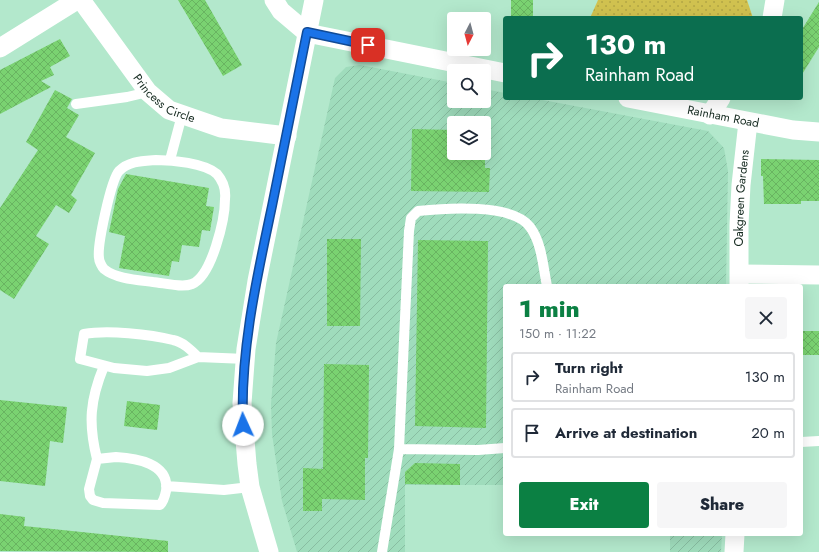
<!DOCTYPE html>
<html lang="en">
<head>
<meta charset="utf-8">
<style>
	:root { --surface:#fff; --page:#f6f6f7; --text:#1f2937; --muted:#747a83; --line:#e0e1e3; --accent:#0b8043 }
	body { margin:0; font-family:Jost,sans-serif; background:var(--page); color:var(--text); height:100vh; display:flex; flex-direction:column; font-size:15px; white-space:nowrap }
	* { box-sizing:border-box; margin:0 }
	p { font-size:13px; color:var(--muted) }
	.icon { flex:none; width:22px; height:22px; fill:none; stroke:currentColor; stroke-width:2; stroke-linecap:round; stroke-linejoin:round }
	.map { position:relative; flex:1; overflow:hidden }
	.panel { position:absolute; left:503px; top:284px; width:300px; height:252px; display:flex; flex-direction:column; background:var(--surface); border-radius:4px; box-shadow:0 4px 16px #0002 }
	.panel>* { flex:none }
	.banner { position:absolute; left:503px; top:16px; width:300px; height:84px; border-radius:4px; box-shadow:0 4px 16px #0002; background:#0b6e4f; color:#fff; overflow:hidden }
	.needle { width:26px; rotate:186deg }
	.controls { position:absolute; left:447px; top:12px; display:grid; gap:8px }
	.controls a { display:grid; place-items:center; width:44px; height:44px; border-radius:4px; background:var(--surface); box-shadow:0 4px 16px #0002; font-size:20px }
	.pin { position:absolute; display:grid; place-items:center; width:34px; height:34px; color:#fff; margin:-17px; border-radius:8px; box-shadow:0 2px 6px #0006 }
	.me { position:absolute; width:44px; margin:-22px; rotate:358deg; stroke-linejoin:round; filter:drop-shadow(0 0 3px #0008) }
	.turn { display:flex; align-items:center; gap:14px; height:84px; padding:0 16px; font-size:18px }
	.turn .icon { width:52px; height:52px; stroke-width:2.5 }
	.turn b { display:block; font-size:28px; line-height:34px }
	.round { display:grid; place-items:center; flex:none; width:42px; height:42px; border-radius:4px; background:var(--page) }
	.summary { display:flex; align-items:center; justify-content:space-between; height:68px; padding:0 16px }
	h1 { font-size:24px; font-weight:800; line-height:30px; color:var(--accent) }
	.button { display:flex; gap:8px; margin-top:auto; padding:8px 16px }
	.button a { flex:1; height:46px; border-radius:4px; background:var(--accent); color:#fff; font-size:16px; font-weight:800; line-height:46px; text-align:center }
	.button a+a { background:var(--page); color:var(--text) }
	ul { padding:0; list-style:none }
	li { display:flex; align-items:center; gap:12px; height:50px; margin:0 8px 6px; padding:0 8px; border:2px solid var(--line); border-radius:4px }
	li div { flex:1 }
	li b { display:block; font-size:15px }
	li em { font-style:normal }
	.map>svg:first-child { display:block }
</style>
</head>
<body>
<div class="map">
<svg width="819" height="552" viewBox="0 0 819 552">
	<defs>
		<pattern id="industrial-furrows" width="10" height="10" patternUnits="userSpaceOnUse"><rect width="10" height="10" fill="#9fdcbc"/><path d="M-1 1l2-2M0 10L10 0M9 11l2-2" fill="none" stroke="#88bda1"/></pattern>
		<pattern id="grass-dots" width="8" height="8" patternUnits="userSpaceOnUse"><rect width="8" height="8" fill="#d0c14f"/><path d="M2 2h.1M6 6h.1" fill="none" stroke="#b2a644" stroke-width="1.8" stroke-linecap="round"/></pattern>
		<pattern id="building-cross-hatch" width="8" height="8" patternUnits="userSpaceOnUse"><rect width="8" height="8" fill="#7ad271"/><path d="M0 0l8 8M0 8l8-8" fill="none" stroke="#69b461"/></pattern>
	</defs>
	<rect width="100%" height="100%" fill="#b3e8cc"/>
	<path fill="url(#industrial-furrows)" fill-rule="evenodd" d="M360,65L454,83V101H484V89L505,93V98H532L708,131L724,148L728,171L726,286H505V485H405V552H297L282,501L272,434L271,404L276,343L335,78L346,67ZM454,123H484V153H454Z
		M670,534H722L721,552H670Z"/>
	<path fill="url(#grass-dots)" d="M598,0H747L753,18H590Z"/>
	<path fill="url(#building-cross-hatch)" d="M178,0H205L242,65L223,76Z
		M511,0H533V17L511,16Z
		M819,2V47L801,76V31Z
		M60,39L70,56L50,67L54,75L41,81L51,87L0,114V70Z
		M55,90L72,99L67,108L79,115L66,137L95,153L71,195L77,200L69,213L56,205L36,236L49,244L14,299L0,290V208L38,150L26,142Z
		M412,129L454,130V153H484L485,130V168H490L489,192L411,191Z
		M761,159L819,160V201H801V204H764L763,176H761Z
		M126,174L209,188L206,206L214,207L210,231L202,230L199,247L182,245L179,262L172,261L169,276L119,268L125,236L109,232L118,189Z
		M327,239H361L360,326H327Z
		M418,240L488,241L486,428L415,426Z
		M801,331H819V355H801Z
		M324,364L369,365L368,458H365V500L322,499V511H303V468L323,469Z
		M0,400L67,407L63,443L50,441L45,486L0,481Z
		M127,401L160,405L157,430L124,426Z
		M415,463L460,464V485L405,484V472Z
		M0,514L25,517L24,526L168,541V552L0,551Z"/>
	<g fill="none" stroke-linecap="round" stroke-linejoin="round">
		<path stroke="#fff" stroke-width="10" d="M76,104L127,97L148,92
			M156,160C172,160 205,163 217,174C223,181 226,190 225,199C225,219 212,276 192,284C182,288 164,283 153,282C138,280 116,279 104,269C102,267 99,261 99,258C97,245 111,180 119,171C129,161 142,161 156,160Z
			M170,160L182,115
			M198,357C191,350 183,342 173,340C150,334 107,330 84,334L80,359L114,368L147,371L169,368L198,357L246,359
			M801,442L819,441
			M399,449L478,450L505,448
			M116,457C135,458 170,463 166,491C165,496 164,501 160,505L103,503L93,500L90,496L89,489L97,459Z
			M97,459C88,423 90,400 104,366
			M166,486L224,490L250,487
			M382,552L399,449L409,231L411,218L418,211C445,208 513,203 530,227C542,243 543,267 547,286"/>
		<g stroke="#fff" stroke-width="19">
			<path id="s1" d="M81,0L148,92L169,110L221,128L287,136"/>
			<path d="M274,0L281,11L307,33L505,73"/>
			<path d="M772,18L775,0"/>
			<path d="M0,48L77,0"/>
			<path id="s2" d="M628,98L793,130L819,132"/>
			<path d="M710,115L721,98"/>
			<path d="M740,274L819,275"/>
			<path id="s3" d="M739,286V225L741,185L748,122"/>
			<path d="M269,552L250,487L247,464L242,403L246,349L257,281L314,0"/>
			<path d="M734,552L735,534"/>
		</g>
	</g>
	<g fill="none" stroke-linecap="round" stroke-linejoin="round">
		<g stroke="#114b97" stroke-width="10">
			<path id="route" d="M243,425C240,351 257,277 272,206C284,148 295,90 307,32L368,45"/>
		</g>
		<use href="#route" stroke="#1a73e8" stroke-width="7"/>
	</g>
	<g text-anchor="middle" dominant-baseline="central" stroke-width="3" stroke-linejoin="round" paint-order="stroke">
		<g font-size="12" fill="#14291f" stroke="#c0f5d9">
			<text stroke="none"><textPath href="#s1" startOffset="131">Princess Circle</textPath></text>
			<text stroke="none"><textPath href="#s2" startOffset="97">Rainham Road</textPath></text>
			<text stroke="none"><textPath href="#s3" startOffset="88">Oakgreen Gardens</textPath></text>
		</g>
	</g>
</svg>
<div class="controls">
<a><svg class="needle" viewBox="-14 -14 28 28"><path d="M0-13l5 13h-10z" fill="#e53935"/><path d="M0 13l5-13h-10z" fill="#747a83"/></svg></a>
<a><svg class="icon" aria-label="search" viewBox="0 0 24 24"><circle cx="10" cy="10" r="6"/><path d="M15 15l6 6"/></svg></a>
<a><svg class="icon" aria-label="layers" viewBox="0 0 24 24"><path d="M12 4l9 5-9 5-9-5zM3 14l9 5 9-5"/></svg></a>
</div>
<div class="pin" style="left:368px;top:45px;background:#d93025"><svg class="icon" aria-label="arrive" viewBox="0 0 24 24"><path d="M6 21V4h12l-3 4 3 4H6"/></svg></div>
<svg class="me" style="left:243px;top:425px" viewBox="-20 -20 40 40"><circle r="19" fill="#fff"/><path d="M0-13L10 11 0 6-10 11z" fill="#1a73e8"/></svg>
<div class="banner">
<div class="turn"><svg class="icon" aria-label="right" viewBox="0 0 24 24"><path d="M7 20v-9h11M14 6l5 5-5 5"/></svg><div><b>130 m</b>Rainham Road</div></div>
</div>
<section class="panel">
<div class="summary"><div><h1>1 min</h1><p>150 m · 11:22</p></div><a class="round"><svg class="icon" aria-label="close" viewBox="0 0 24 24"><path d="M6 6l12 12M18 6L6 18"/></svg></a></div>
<ul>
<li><svg class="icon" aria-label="right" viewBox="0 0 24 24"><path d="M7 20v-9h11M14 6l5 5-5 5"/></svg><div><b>Turn right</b><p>Rainham Road</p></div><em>130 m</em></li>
<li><svg class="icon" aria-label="arrive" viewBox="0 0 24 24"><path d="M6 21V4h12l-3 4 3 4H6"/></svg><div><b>Arrive at destination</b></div><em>20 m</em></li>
</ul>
<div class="button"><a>Exit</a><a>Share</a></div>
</section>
</div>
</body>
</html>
